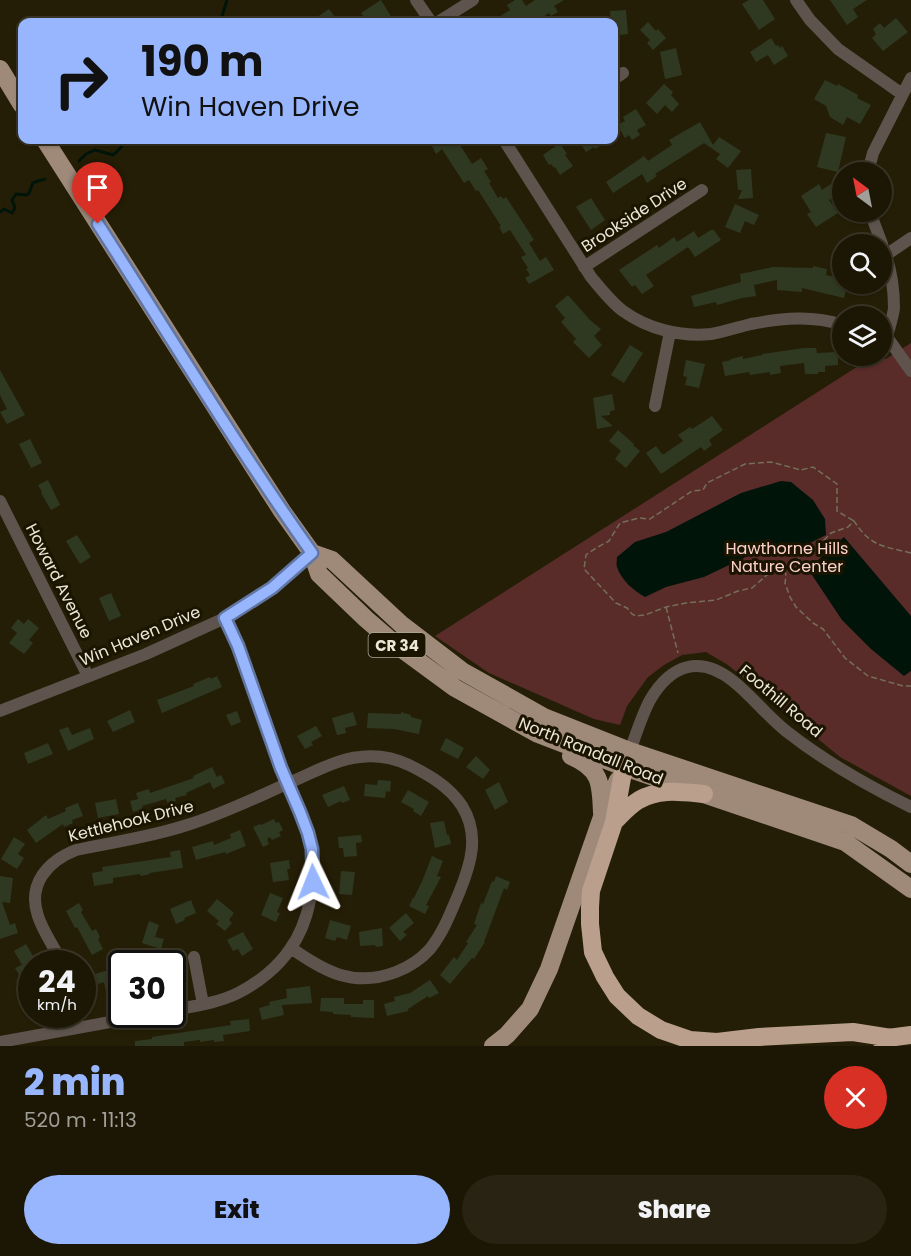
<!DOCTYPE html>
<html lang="en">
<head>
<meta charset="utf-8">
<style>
	:root { --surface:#1c1604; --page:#292313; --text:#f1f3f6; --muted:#a09f9a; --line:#3a3526; --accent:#97b6fd }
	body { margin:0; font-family:Poppins,sans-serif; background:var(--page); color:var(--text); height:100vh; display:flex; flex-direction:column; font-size:22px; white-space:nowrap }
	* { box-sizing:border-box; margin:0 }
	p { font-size:20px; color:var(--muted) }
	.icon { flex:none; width:33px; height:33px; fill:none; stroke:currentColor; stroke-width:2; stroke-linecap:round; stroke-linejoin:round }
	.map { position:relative; height:1046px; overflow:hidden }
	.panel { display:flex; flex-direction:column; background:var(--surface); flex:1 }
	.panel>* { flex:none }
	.hud { position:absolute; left:18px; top:18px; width:600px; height:126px; border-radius:12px; box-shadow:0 2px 4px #0004,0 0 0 2px var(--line); background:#97b6fd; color:#111; overflow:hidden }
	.needle { width:39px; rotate:328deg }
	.fabs { position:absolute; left:832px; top:162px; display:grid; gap:12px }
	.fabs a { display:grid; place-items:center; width:60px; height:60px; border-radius:50%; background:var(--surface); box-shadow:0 2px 4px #0004,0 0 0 2px var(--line); font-size:30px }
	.speed { position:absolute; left:18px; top:950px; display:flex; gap:12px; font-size:30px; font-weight:700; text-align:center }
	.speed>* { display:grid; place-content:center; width:78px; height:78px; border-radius:50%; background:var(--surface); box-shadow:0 2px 4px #0004,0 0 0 2px var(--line); line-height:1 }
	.speed small { font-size:15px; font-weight:400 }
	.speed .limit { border:3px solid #111; border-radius:9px; background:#fff; color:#111 }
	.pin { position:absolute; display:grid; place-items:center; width:51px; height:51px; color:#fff; margin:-62px -26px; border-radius:50% 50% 50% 0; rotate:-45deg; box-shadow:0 0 6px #0007 }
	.pin .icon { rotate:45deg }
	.me { position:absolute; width:66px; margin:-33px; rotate:358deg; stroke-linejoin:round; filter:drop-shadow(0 0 4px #0008) }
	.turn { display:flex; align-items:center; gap:21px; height:126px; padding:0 24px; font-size:27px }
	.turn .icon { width:78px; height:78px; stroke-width:2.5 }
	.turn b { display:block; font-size:42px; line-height:51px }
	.round { display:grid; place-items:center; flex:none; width:63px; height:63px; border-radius:32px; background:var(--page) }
	.overview { display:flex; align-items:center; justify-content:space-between; height:102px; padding:0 24px }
	h1 { font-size:36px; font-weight:800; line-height:45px; color:var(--accent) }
	.action { display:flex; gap:12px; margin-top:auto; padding:12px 24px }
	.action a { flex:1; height:69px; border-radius:36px; background:var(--accent); color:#111; font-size:24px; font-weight:800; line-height:69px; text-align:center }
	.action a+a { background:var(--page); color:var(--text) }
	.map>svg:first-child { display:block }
</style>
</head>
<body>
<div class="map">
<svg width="911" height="1046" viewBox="0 0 911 1046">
	<rect width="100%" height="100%" fill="#251e06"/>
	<path fill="#592c2a" d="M911,343V796L840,757L728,665L706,652L682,655L664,665L648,677L627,706L620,725L594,719L489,673L435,636L874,356L886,359Z"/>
	<path fill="#00140a" d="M781,481L791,482L813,500L825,519L826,535L800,548L781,554L750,555L704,577L666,587L645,597C634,591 621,580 617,567C616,564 617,560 617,557L635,542L666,532L741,493Z
		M844,537L911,616V671L904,676L871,649L842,620L808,569Z"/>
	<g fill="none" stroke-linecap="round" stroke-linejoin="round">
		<path stroke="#00140a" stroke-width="3" d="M222,22V16L227,0
			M153,140L163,142L166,140
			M79,161L86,154L95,150L113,155C119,151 122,144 128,140
			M0,212L4,209L12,213L15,208L12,200L16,194L27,195L29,193L33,183C37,180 41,181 45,179"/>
	</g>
	<path fill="#2f3922" d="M381,0L392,18L385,22H367L361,13Z
		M515,0H522L526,6L535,0H564L554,6L558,12L551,16L549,13L535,22H502L499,17L510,10L507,5Z
		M749,0H763L775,19L759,30L742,4Z
		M830,0H867L853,9L858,17L847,25Z
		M329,9L339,22H310Z
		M626,10L628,34L614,36V22H611L610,11Z
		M896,18L908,32L883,51L872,38L876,34L873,29L880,23L884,28Z
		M648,22L656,31L658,29L666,38L653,50L647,43L650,40L640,30Z
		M771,38L776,46L778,45L780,48L782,46L788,56L774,65L768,55L756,62L750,52Z
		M676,48L682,75L665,79L660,52Z
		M825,80L837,86L838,84L858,95L857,98L871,105L860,124L847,117L843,125L830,117L826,106L814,99Z
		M664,84L673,92L671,95L679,104L672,112L665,105L657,114L646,103Z
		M636,109L646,125L637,130L640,135L632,140L629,135L625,138L617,125L625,121L623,117Z
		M700,122L713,145L719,137L741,151L728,168L716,159L720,154L704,143L655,174L657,176L647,183L642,174L613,193L606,182L644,156L648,161L672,145L669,140Z
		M826,133L846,137L838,172L817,167Z
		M442,140H457L472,164L481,158L488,169L484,171L491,182L489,183L498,198L501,196L503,199L506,197L529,232L534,240L529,243L540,261L546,257L554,270L529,284L525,278L530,275L526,269L528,268L521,257L526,255L510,230L503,234L499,227L501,226L478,190L476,191L469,180L464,183L442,149L436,154L432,146Z
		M578,140H610L595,149L594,147L586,152Z
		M560,143L567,154L565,155L573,166L560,175L555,167L554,168L551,164L549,165L543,155Z
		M751,169L753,198L738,199L742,190H738L736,170Z
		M832,183L839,194L829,200L838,213L816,227L807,214L811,212L801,196L819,184L822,190Z
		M591,198L605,220L591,230L576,207Z
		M735,204L759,215L754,225L745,221L740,233L725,227Z
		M711,230H714L721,240L695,257L688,247L646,275L654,286L642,294L635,285L632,287L619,270L657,245L659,248L674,237L677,242L694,231L698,238Z
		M813,266L827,269L826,275L842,279L841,284L847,286L844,298L802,288V292L777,290V280L754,285L756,296L742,298L717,305L716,302L694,307L691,296L741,282L740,274L773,267L813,268Z
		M568,295L590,320L601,329L594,336L602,345L589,358L573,342L576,339L561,322L565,318L555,306Z
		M630,345L643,353L624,383L611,375Z
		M804,348H816L817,353L838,352V365L825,366V372H818V374H805L804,363L780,366L781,373L770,375V372L750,375L749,372L725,376L722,362L731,360V359L743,356V359L762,355V354Z
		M686,360L705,364L699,388L685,385L687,377L683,376Z
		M0,370L25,415L7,424L0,412L7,409L0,395Z
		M612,394L615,410L610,411V415L601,416L613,426L597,429L593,398Z
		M712,416L723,430L709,440L712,445L704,451L701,447L661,474L646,453L656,446L662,454H664L683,441L678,435L690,427L692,429Z
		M618,430L634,444L633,445L640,451L626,468L615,459L621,451L609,441Z
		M30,439L42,463L31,468L19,444Z
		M48,480L60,505L51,510L41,493L42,492L38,485Z
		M77,535L91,557L80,564L66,541Z
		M111,593L121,616L109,621L99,598Z
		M18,619L24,624L28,619L39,628L29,640L33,643L24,654L9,643L17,633L11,628Z
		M217,676L222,687L162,713L157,700L194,686L193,684L210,677L211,679Z
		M130,710L135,722L113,732L107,721Z
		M237,711L241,722L231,726L226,715Z
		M353,712L357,725L345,728L346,733L337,735L332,718Z
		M401,712L411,715V717L422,720L419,734L394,729L367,728L368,713L401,714Z
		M316,726L322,736L311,742L313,745L305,749L297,736Z
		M68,727L72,735L90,728L94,739L68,751L59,730Z
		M446,738L464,748L458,759L440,750Z
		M48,743L53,754L28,764L24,753Z
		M476,756L490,770L483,779L466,767Z
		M212,767L217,777L221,775L225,783L213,789L210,782L186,793L187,795L175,798L176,801L168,804L166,799L142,806L143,809L133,812L130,801L138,799L136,793L149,789L150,793L194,778L193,776Z
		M378,780L391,781L390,792L386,791L385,798L364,796L365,784L377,785Z
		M499,782L508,802L495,810L485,790Z
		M344,786L350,800L342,803L341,801L328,807L322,795Z
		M408,790L429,802L421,816L413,811L414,809L401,802Z
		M116,799L119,814L98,818L95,803Z
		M78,803L83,816L72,820L73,823L64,827L63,824L36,843L27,830L46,815L48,819L66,811L65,808Z
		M274,819L276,823L279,822L283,830L279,832L281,836L272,840L270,837L267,839L269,844L263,847L253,827L260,824L261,825Z
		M444,821L447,835H449L451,844L435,848L430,823Z
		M240,830L246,846L226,854L225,852L196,860L192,847L213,841L214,845L231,838L230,834Z
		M361,835L362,842L356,843L357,856L344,857L343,848H339L338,837Z
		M14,837L25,844L18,854L24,858L17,869L1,859Z
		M180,850L183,868L149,873L150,874L141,876L140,874L113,878V883L94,886L92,873L103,871L102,867L171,857L170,852Z
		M432,856L443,861L437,876L441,877L426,905L429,906L425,914L409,906L413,898H414L423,879Z
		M289,860L290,869H287L289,880L273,882L270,863Z
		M341,871L355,872L352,895L339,894Z
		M0,876L13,878L10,903L2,902L10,925L15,923L18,933L0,939Z
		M496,876L510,882L507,890L504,888L484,942H485L474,959L472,958L450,984L440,975L454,957L457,960L468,943L466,942L477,925L474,924L481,903L483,904L492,881L494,882Z
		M270,893L283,898L277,912L280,913L276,922L261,915Z
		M217,899L234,913L229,920L232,923L225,931L216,924L219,921L207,911Z
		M191,900L196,913L184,918L185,920L176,924L170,909Z
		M79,903L83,910L81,912L92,931L96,929L100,937L98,939L103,949L92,955L77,927L75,928L66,911Z
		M406,913L414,923L403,932L407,935L400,941L389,928Z
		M330,920L351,926L347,940L337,937L335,941L325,938Z
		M149,921L159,925L155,937L164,939L161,949L142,943Z
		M382,928L383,946L376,947L375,945L360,946L359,932Z
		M243,932L253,949L242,956L238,949L233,951L227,940Z
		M26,944L37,963H32V969L20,976L15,968L22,965L14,951Z
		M112,969L117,989L106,992L104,982L98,984L95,974Z
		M430,980L439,993L429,998L428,996L408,1009V1011L387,1016L384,1004L395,1001L394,997L410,993Z
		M310,986L312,1003L282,1005L284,1015L262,1020L259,1008L270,1005L269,1002L287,998L286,989Z
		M321,998H344V1004H363V1000H374V1018L351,1017V1015L333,1014V1012L320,1011Z
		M249,1019L250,1031L223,1035L224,1041L214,1042V1040L200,1042V1040L184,1042V1046H135V1041L152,1039V1037L231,1025L230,1021Z"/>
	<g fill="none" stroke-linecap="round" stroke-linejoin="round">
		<path stroke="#746e5a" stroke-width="1.5" stroke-dasharray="6 3" stroke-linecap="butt" d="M911,553C883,546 871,547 854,521L848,527L831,533L820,544L805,553L785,571L786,576L785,583L790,597L796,607L813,623L823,629L845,658L868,676L903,686H911
			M785,571L775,568L752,588L738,591L716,600L686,603L666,607L645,615L636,616L632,614L627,608L616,603L584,569L586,555L596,548L609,541L620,523L639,518L650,519L692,491L703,490L707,483L745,464L771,462L801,470L813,467L837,484V511L854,521
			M666,607L678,653"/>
		<path stroke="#5e544d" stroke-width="12" d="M416,0L431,22
			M796,0L810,20L838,49L902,94
			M438,22L473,0
			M614,79L623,73
			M504,140L591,277C601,289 611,302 623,311C648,329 680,337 711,334C724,332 738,327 751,324C782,318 813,315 843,325
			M868,172L873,153L911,78
			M870,212L882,244
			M882,245C890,264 894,287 894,308C893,317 889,328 887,337
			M886,255L911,238
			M584,267L702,190
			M882,337H887L911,371
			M655,406L670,332
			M0,501L88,676
			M0,711L146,654L225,618L272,588L312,553
			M630,751C636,734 642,715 650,700C671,664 700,655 733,681C752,696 767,716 786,731C824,761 868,786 911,807
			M194,957L203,1004
			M62,963C55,948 43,932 38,916C27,884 48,861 76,850C113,842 151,837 187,825C226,813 263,794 300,778C320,769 339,759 360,757C376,755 394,758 409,765C429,775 450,787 462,806C480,835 471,864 459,893C451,912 443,933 430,949C421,959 409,967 396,972C354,988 325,972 291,948
			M172,1010C194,1006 218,1003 238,993C258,983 278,967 290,949C309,923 317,880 312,848C306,815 288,786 276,755C267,728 257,700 247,673C241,655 235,635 225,618
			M0,1042L154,1014"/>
		<path stroke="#9f8a7a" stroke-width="18" d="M0,69L22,105
			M45,140L253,466L282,511L312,553L319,574L366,619L395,644L455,688L536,733L624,767L845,842L911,889
			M312,553L332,560L402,625L462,671L544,717L630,751L851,825L891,849L911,864
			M571,756C601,769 601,783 602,813
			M493,1046L507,1035L530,1009L549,969L602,817L618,780"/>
		<path stroke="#b99f8c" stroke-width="18" d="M624,767L614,822L591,891L590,907V924L593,952L605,977L617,996L638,1016L661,1030L690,1040L717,1042L759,1037L853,1032L891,1038
			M614,822C622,814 630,805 639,800C659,788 682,792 704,794
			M880,1039L911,1035"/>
	</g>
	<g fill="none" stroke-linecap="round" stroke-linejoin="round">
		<g stroke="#6276a4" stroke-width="15">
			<path id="route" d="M98,224C169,334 236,446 312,553L272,588L225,618L238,646L281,768L300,812L308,833L312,849L313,882"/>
		</g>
		<use href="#route" stroke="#97b6fd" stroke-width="10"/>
	</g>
	<g text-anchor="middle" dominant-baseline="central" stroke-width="6" stroke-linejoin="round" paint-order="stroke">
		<rect fill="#1b1500" stroke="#ada898" stroke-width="1.5" x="368.5" y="633" width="57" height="24" rx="4.5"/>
		<g font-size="15" font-weight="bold" fill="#ece7d9">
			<text x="397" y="645">CR 34</text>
		</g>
		<g font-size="16" fill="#ece7d9" stroke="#1b1500">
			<text transform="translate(634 215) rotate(-33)">Brookside Drive</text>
			<text transform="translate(59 581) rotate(63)">Howard Avenue</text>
			<text transform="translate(140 636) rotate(-23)">Win Haven Drive</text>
			<text transform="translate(781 701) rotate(40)">Foothill Road</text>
			<text transform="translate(591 751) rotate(22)">North Randall Road</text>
			<text transform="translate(131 821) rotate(-14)">Kettlehook Drive</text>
		</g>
		<g font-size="16" fill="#fcd0cb" stroke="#1b1500">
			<text x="787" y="548">Hawthorne Hills<tspan x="787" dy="18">Nature Center</tspan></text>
		</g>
	</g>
</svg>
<div class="fabs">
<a><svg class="needle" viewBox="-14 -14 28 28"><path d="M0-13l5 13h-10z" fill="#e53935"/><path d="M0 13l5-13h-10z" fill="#a09f9a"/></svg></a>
<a><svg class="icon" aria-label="search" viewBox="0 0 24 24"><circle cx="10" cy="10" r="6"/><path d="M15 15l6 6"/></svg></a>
<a><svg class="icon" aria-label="layers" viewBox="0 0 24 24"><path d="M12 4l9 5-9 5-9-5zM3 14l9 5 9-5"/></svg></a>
</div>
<div class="speed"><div>24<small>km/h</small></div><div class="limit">30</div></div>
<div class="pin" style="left:98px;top:224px;background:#d93025"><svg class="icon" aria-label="arrive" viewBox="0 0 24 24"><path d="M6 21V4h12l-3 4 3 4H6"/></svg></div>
<svg class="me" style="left:313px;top:882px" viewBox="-20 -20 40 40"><path d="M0-17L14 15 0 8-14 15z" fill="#97b6fd" stroke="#fff" stroke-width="4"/></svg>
<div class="hud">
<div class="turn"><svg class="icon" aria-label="right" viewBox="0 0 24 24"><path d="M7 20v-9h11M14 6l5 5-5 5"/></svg><div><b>190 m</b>Win Haven Drive</div></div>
</div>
</div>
<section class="panel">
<div class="overview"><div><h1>2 min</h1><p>520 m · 11:13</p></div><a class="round" style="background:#d93025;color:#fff"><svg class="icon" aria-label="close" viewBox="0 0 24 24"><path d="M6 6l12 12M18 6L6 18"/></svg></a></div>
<div class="action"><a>Exit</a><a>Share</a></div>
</section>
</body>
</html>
